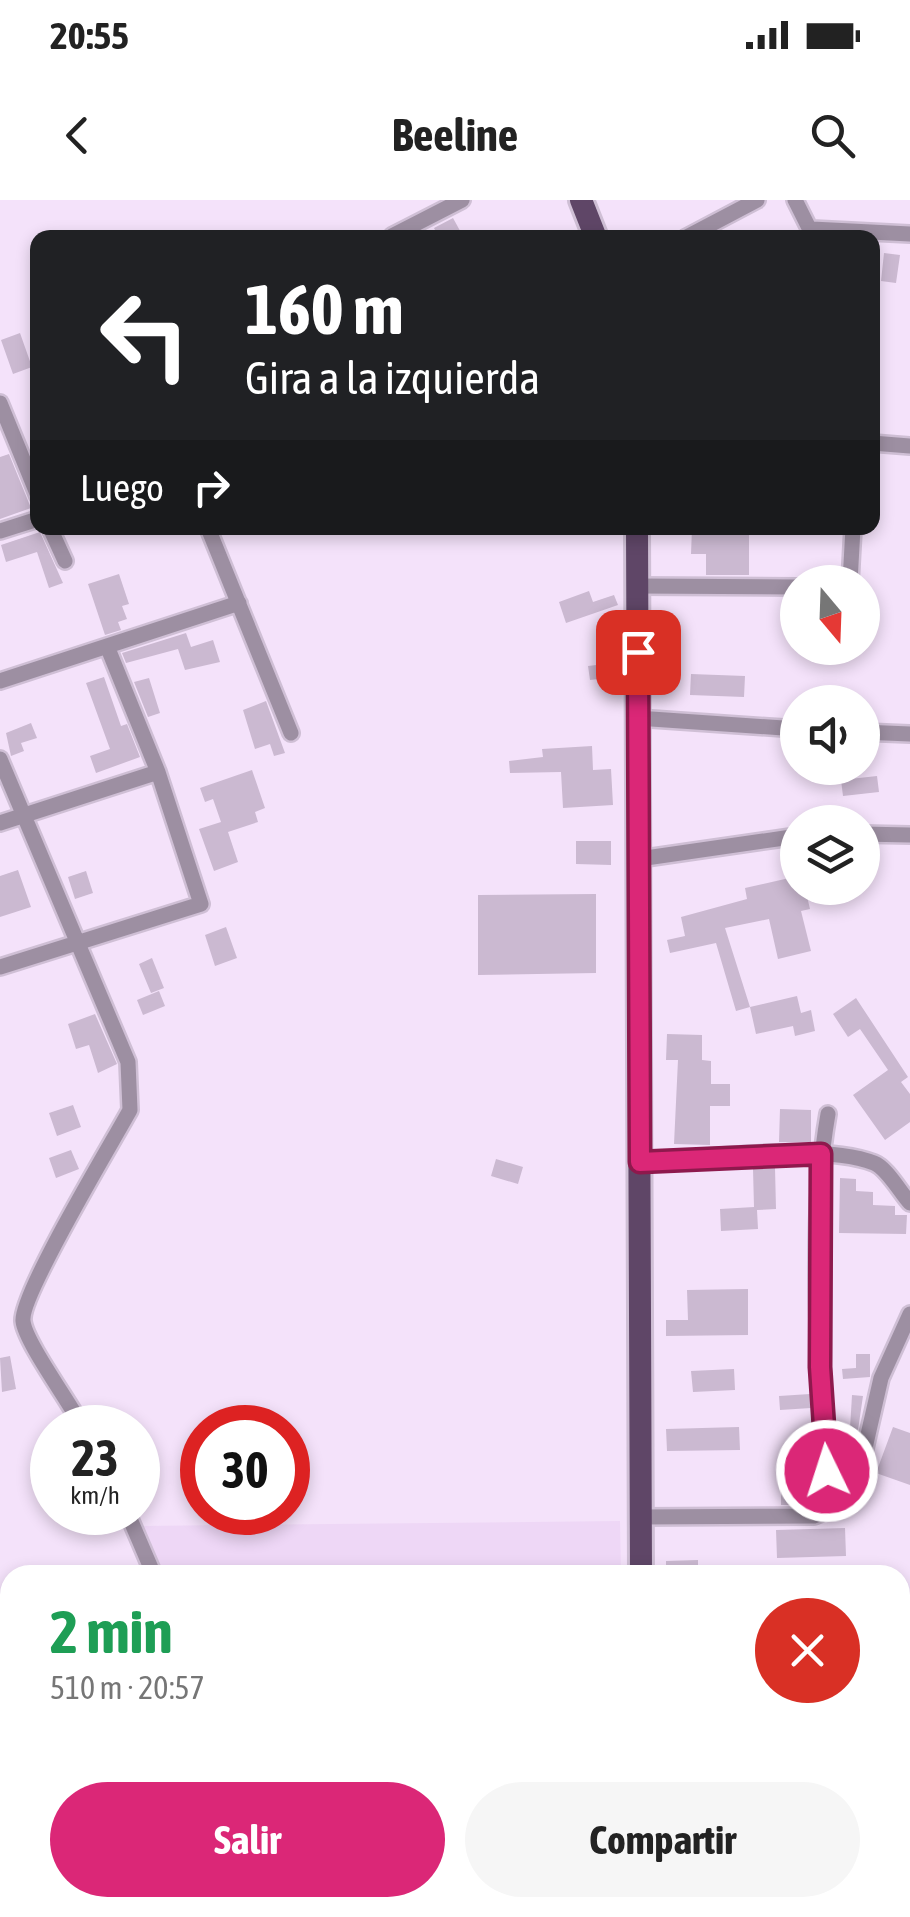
<!DOCTYPE html>
<html lang="es">
<head>
<meta charset="utf-8">
<style>
	:root { --surface:#fff; --page:#f6f6f6; --text:#222; --muted:#767676; --accent:#db2777 }
	body { margin:0; font-family:"Asap Condensed",sans-serif; background:var(--page); color:var(--text); height:100vh; display:flex; flex-direction:column; font-size:38px; white-space:nowrap }
	* { box-sizing:border-box; margin:0 }
	p { font-size:32px; color:var(--muted) }
	.icon { flex:none; width:55px; height:55px; fill:none; stroke:currentColor; stroke-width:2; stroke-linecap:round; stroke-linejoin:round }
	.map { position:relative; flex:1; overflow:hidden }
	.drawer { position:absolute; left:0px; top:1365px; width:910px; height:352px; display:flex; flex-direction:column; background:var(--surface); border-radius:30px 30px 0 0; box-shadow:0 5px 15px #0003 }
	.drawer>* { flex:none }
	.top-card { position:absolute; left:30px; top:30px; width:850px; height:305px; border-radius:20px; box-shadow:0 5px 15px #0003; background:#202124; color:#fff; overflow:hidden }
	.needle { width:65px; rotate:161deg }
	.buttons { position:absolute; left:780px; top:365px; display:grid; gap:20px }
	.buttons a { display:grid; place-items:center; width:100px; height:100px; border-radius:50%; background:var(--surface); box-shadow:0 5px 15px #0003; font-size:50px }
	.speed { position:absolute; left:30px; top:1205px; display:flex; gap:20px; font-size:50px; font-weight:700; text-align:center }
	.speed>* { display:grid; place-content:center; width:130px; height:130px; border-radius:50%; background:var(--surface); box-shadow:0 5px 15px #0003; line-height:1 }
	.speed small { font-size:25px; font-weight:400 }
	.speed .limit { border:15px solid #d22; background:#fff; color:#111 }
	.pin { position:absolute; display:grid; place-items:center; width:85px; height:85px; color:#fff; margin:-42px; border-radius:20px; box-shadow:0 5px 15px #0006 }
	.me { position:absolute; width:110px; margin:-55px; rotate:356deg; stroke-linejoin:round; filter:drop-shadow(0 0 8px #0008) }
	.turn { display:flex; align-items:center; gap:35px; height:210px; padding:0 50px; font-size:45px }
	.turn .icon { width:130px; height:130px; stroke-width:2.5 }
	.turn b { display:block; font-size:70px; line-height:85px }
	.then { display:flex; align-items:center; height:95px; padding:0 50px; background:#0003; gap:20px; font-size:38px }
	.round { display:grid; place-items:center; flex:none; width:105px; height:105px; border-radius:52px; background:var(--page) }
	.headline { display:flex; align-items:center; justify-content:space-between; height:170px; padding:0 50px }
	h1 { font-size:60px; font-weight:700; line-height:75px; color:#1e9e55 }
	.button { display:flex; gap:20px; margin-top:auto; padding:20px 50px }
	.button a { flex:1; height:115px; border-radius:60px; background:var(--accent); color:#fff; font-size:40px; font-weight:700; line-height:115px; text-align:center }
	.button a+a { background:var(--page); color:var(--text) }
	.status { display:flex; justify-content:space-between; align-items:center; height:70px; padding:0 50px; background:var(--surface); direction:ltr }
	.status svg { height:28px; fill:currentColor }
	header { display:flex; justify-content:space-between; align-items:center; height:130px; padding:0 50px; background:var(--surface); font-size:45px; font-weight:700 }
	.map>svg:first-child { display:block }
</style>
</head>
<body>
<div class="status"><b>20:55</b><svg viewBox="0 0 49 12"><path d="M0 12V9h3v3zM5 12V6h3v6zM10 12V3h3v9zM15 12V0h3v12zM26 1h20v11H26zM47 4h2v5h-2z"/></svg></div>
<header><svg class="icon" aria-label="back" viewBox="0 0 24 24"><path d="M15 5l-7 7 7 7"/></svg>Beeline<svg class="icon" aria-label="search" viewBox="0 0 24 24"><circle cx="10" cy="10" r="6"/><path d="M15 15l6 6"/></svg></header>
<div class="map">
<svg width="910" height="1717" viewBox="0 0 910 1717">
	<rect width="100%" height="100%" fill="#f4e2fa"/>
	<path fill="#eed7f6" d="M620,1321L621,1375H159L141,1326Z"/>
	<path fill="#cbb9d1" d="M453,18L464,38H439L434,28Z
		M884,53L900,55L896,83L881,81Z
		M20,133L32,167L13,174L1,140Z
		M9,254L31,308L0,319V257Z
		M692,328H749V375H706V354H691Z
		M40,332L63,383L49,388L37,352L6,362L1,345Z
		M119,374L129,404L122,406L127,419L118,422L121,430L105,435L88,384Z
		M589,391L593,402L614,395L618,405L566,423L559,402Z
		M186,433L191,447L213,440L220,462L185,470L178,449L126,463L122,453Z
		M613,463L614,477L590,480L588,466Z
		M691,474L745,476L744,497L690,495Z
		M104,477L121,526L127,524L140,557L96,573L90,556L110,549L86,483Z
		M149,478L160,513L148,517L134,482Z
		M266,501L285,553L274,556L270,544L255,549L243,510Z
		M31,523L37,538L21,543L24,551L11,556L6,533Z
		M592,546L593,570L611,569L613,605L563,608L561,572L510,573L509,561L543,557L542,549Z
		M252,570L265,608L255,612L258,622L228,632L238,662L214,671L199,629L221,622L213,599L205,602L200,588Z
		M877,576L879,592L843,596L841,580Z
		M576,641H611V665L576,664Z
		M18,670L31,707L0,717V676Z
		M86,671L93,693L75,699L68,677Z
		M798,676V688H805L810,709L801,711L811,751L778,759L769,719L725,728L750,807L736,811L716,743L670,753L667,740L685,736L681,717L747,699L745,688Z
		M596,694V773L478,775V695Z
		M226,727L237,758L215,766L205,735Z
		M152,758L164,788L151,793L139,764Z
		M159,791L165,806L143,815L137,800Z
		M797,796L801,813L811,810L815,831L795,836L793,826L756,834L750,807Z
		M856,798L908,877L901,882L910,894V922L885,940L853,895L888,870L860,829L848,837L833,814Z
		M95,814L117,864L98,873L89,845L76,849L68,824Z
		M667,834L702,835V860L711,861V884H730V906H710V945L674,944L678,860H666Z
		M73,905L81,927L57,936L49,913Z
		M780,909L811,910V942H779Z
		M71,950L79,969L56,978L49,958Z
		M496,959L523,967L518,984L491,976Z
		M775,968L776,1009L757,1010L758,1029L721,1031L720,1009L754,1007L753,969Z
		M840,978L856,979V991L873,992V1005L895,1006V1015H907L906,1034L839,1033Z
		M748,1089V1135L666,1136V1120H688L687,1090Z
		M856,1154H870V1177L843,1179L842,1169L856,1168Z
		M10,1156L16,1189L2,1192L0,1158Z
		M734,1169L735,1190L693,1192L691,1171Z
		M810,1194L811,1208L780,1210L779,1196Z
		M852,1195L863,1196L858,1230L850,1229Z
		M739,1227L740,1250L667,1251L666,1229Z
		M893,1227L910,1233V1285L876,1273Z
		M800,1278V1305H781V1279Z
		M845,1328L846,1356L777,1358L776,1330Z
		M698,1360V1375H666V1361Z
		M900,1633H910V1666H900Z"/>
	<g fill="none" stroke-linecap="round" stroke-linejoin="round">
		<g stroke="#cfbfd5" stroke-width="20">
			<path id="street" d="M795,0L813,36
				M812,29L910,34
				M392,36L462,0
				M685,38L757,0
				M0,203L38,296
				M872,243L910,246
				M50,328L65,361
				M208,328L291,533
				M0,331L38,319
				M850,382L853,328
				M638,386L798,387
				M0,481L239,403
				M637,518L798,529
				M862,532L910,534
				M0,559L128,862L130,910C112,943 20,1095 23,1121C25,1142 71,1204 83,1228
				M0,623L158,572
				M862,634L910,635
				M639,659L798,636
				M0,767L201,704L158,572L107,446
				M828,914C807,1033 821,1184 829,1306
				M640,962C699,959 822,942 874,963C887,968 900,992 910,1003
				M127,1312L154,1375
				M641,1317L814,1316L824,1312L862,1261L881,1178L910,1114
				M296,1708L302,1717
				M506,1717L507,1708"/>
		</g>
		<g stroke="#cfbfd5" stroke-width="28">
			<path id="primary" d="M581,0L596,38
				M637,328L641,1375
				M636,1717L637,1708"/>
		</g>
		<use href="#street" stroke="#9d8fa2" stroke-width="15"/>
		<use href="#primary" stroke="#5f4667" stroke-width="22"/>
	</g>
	<g fill="none" stroke-linecap="round" stroke-linejoin="round">
		<g stroke="#8e194d" stroke-width="25">
			<path id="route" d="M638,452L640,962L821,954L820,1167L827,1271"/>
		</g>
		<use href="#route" stroke="#db2777" stroke-width="18"/>
	</g>
</svg>
<div class="buttons">
<a><svg class="needle" viewBox="-14 -14 28 28"><path d="M0-13l5 13h-10z" fill="#e53935"/><path d="M0 13l5-13h-10z" fill="#767676"/></svg></a>
<a><svg class="icon" aria-label="sound" viewBox="0 0 24 24"><path d="M4 9h4l5-4v14l-5-4H4zM17 9q2 3 0 6"/></svg></a>
<a><svg class="icon" aria-label="layers" viewBox="0 0 24 24"><path d="M12 4l9 5-9 5-9-5zM3 14l9 5 9-5"/></svg></a>
</div>
<div class="speed"><div>23<small>km/h</small></div><div class="limit">30</div></div>
<div class="pin" style="left:638px;top:452px;background:#d93025"><svg class="icon" aria-label="arrive" viewBox="0 0 24 24"><path d="M6 21V4h12l-3 4 3 4H6"/></svg></div>
<svg class="me" style="left:827px;top:1271px" viewBox="-20 -20 40 40"><circle r="17" fill="#db2777" stroke="#fff" stroke-width="3"/><path d="M0-11L8 9 0 5-8 9z" fill="#fff"/></svg>
<div class="top-card">
<div class="turn"><svg class="icon" aria-label="left" viewBox="0 0 24 24"><path d="M17 20v-9H6M10 6l-5 5 5 5"/></svg><div><b>160 m</b>Gira a la izquierda</div></div>
<div class="then">Luego<svg class="icon" aria-label="right" viewBox="0 0 24 24"><path d="M7 20v-9h11M14 6l5 5-5 5"/></svg></div>
</div>
<section class="drawer">
<div class="headline"><div><h1>2 min</h1><p>510 m · 20:57</p></div><a class="round" style="background:#d93025;color:#fff"><svg class="icon" aria-label="close" viewBox="0 0 24 24"><path d="M6 6l12 12M18 6L6 18"/></svg></a></div>
<div class="button"><a>Salir</a><a>Compartir</a></div>
</section>
</div>
</body>
</html>
